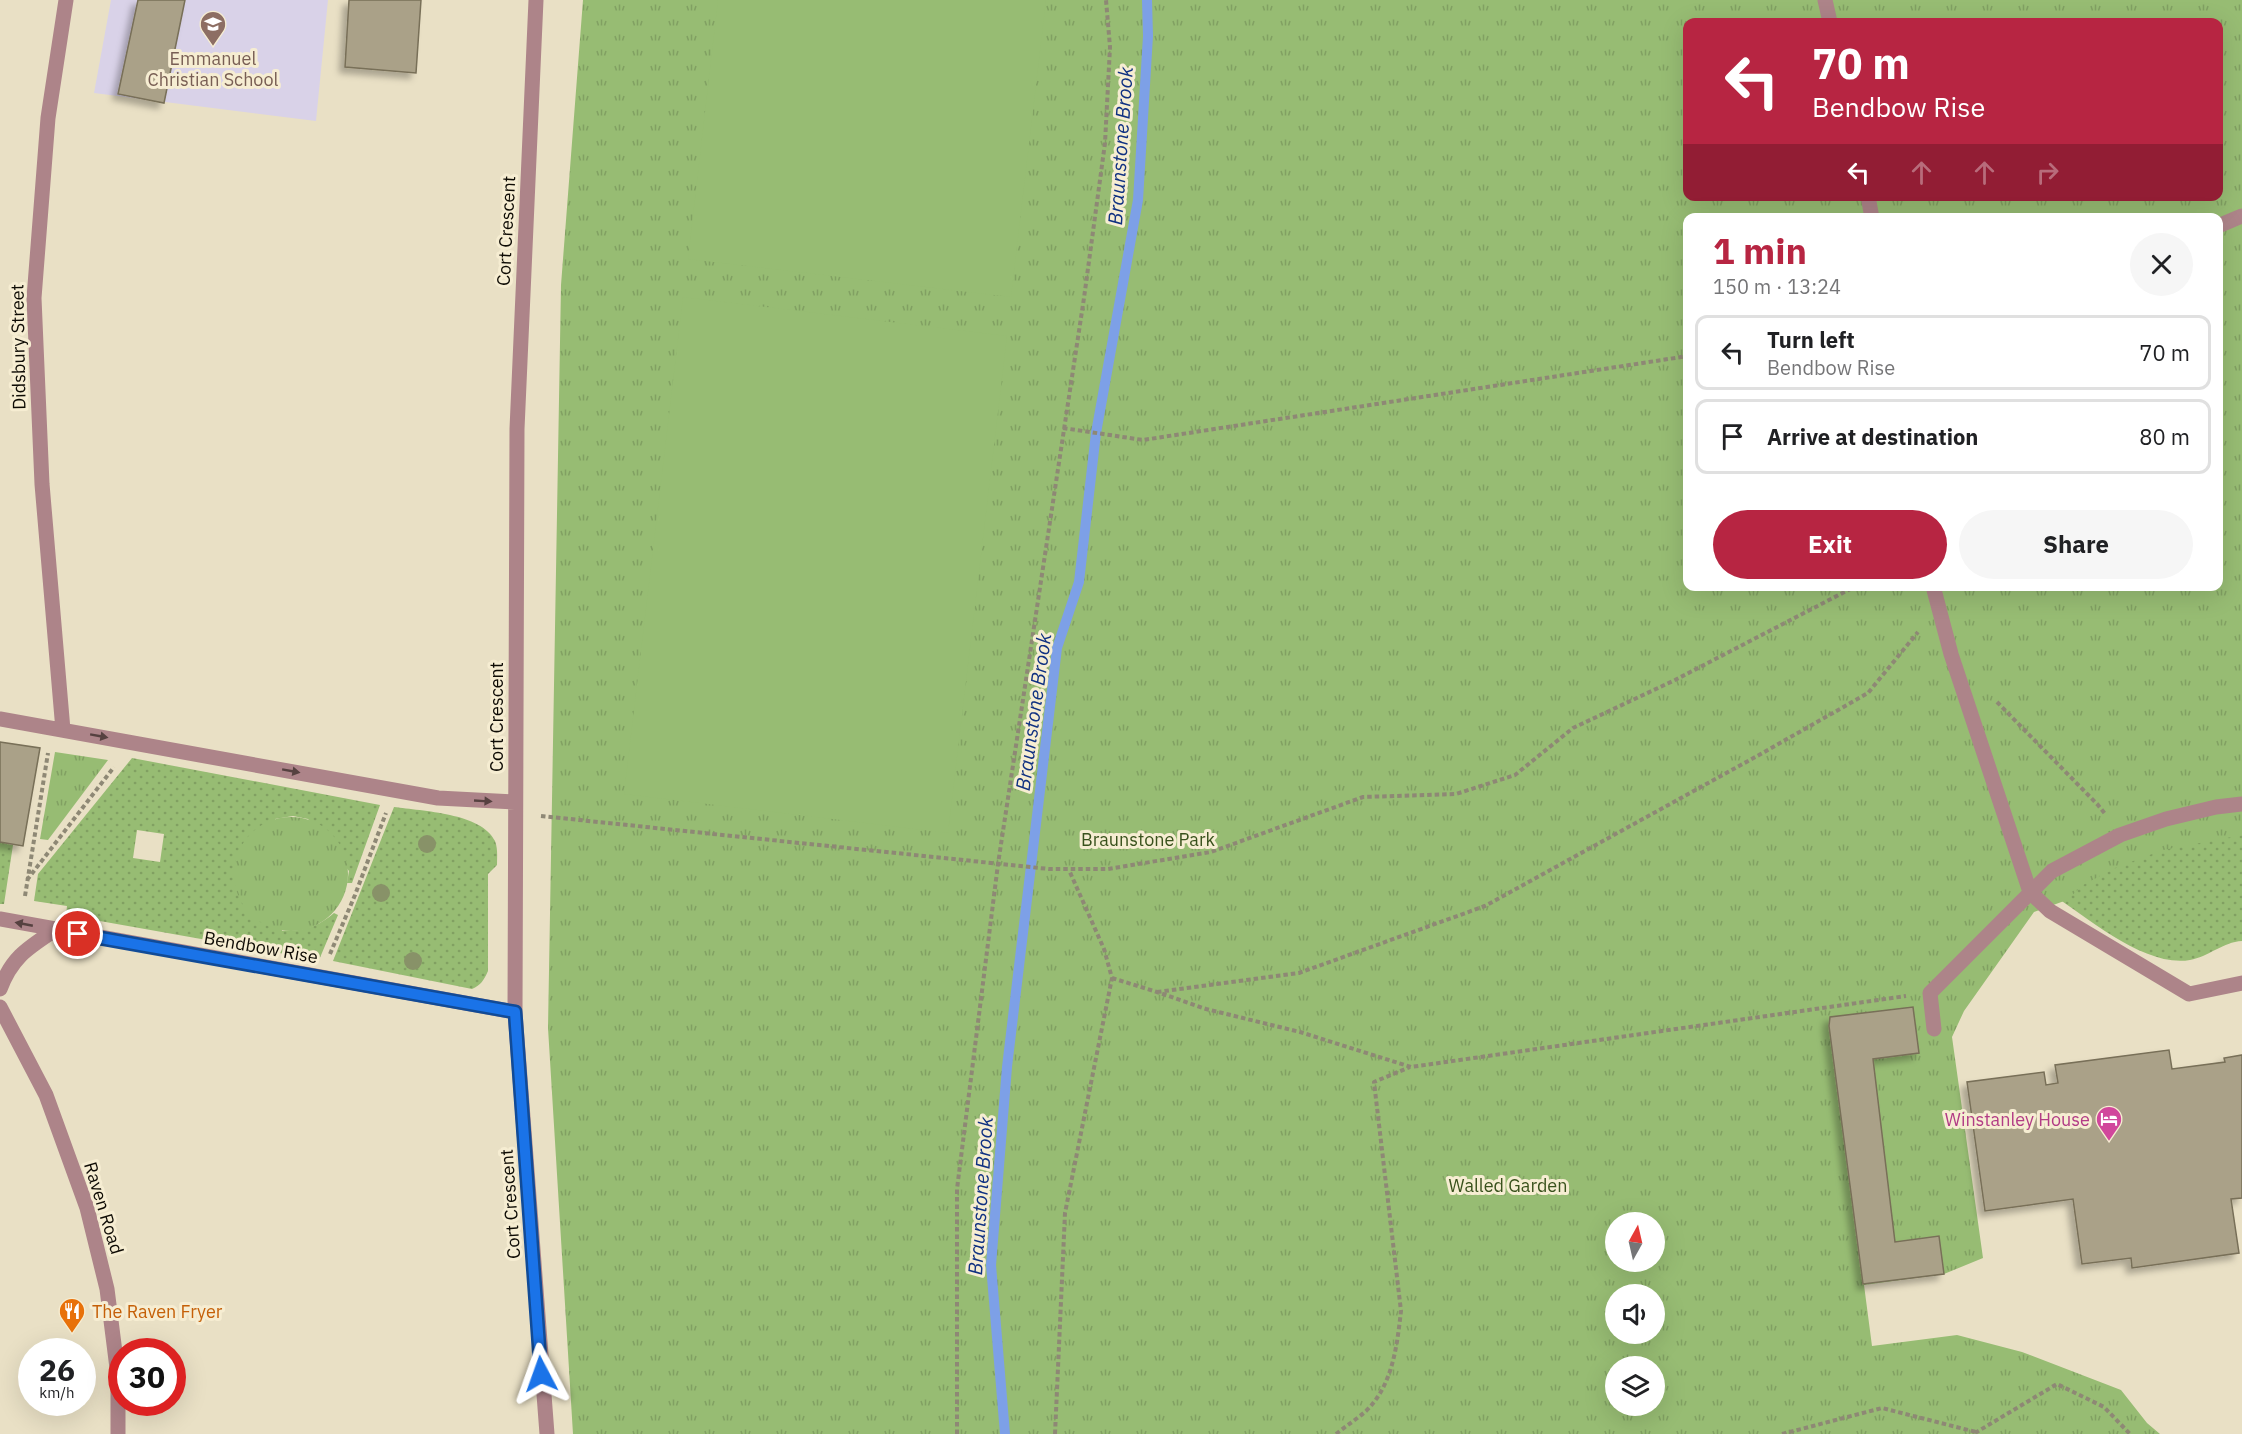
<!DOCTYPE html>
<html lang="en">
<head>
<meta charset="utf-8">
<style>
	:root { --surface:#fff; --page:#f6f6f6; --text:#202124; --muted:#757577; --line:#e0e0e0; --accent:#b72542 }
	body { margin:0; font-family:"IBM Plex Sans",sans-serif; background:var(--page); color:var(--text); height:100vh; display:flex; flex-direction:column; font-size:22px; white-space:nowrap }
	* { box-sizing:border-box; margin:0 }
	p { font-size:20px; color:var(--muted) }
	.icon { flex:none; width:33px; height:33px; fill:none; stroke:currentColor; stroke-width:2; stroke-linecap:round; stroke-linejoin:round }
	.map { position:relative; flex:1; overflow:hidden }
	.sheet { position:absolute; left:1683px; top:213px; width:540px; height:378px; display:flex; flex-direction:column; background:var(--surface); border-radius:12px; box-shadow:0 6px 24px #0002 }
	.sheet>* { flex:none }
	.hud { position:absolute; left:1683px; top:18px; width:540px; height:183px; border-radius:12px; box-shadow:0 6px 24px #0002; background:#b72542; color:#fff; overflow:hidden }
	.needle { width:39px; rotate:8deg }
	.tools { position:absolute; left:1605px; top:1212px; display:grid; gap:12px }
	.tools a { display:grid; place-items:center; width:60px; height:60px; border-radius:50%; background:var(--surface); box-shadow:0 6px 24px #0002; font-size:30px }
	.speed { position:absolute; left:18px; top:1338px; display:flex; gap:12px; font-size:30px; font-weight:700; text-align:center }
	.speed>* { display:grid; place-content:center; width:78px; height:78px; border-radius:50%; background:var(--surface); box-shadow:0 6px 24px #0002; line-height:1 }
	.speed small { font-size:15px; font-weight:400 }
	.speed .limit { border:9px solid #d22; background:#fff; color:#111 }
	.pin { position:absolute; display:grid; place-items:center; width:51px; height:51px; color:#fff; margin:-26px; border:3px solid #fff; border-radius:50%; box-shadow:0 2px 6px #0007 }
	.me { position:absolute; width:66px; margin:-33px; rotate:356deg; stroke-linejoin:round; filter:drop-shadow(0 0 4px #0008) }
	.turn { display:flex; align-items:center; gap:21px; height:126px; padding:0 30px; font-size:27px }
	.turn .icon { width:78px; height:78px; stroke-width:2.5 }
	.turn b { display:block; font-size:42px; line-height:51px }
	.lanes { display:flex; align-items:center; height:57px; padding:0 30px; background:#0003; justify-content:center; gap:30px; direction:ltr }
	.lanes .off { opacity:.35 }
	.round { display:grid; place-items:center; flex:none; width:63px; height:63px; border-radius:32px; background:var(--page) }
	.summary { display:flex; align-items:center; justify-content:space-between; height:102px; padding:0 30px }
	h1 { font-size:36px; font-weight:700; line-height:45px; color:var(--accent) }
	.cta { display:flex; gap:12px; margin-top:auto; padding:12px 30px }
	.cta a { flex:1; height:69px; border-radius:36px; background:var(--accent); color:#fff; font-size:24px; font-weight:700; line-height:69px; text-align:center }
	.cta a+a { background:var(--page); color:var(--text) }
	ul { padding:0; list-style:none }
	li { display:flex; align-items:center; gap:18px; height:75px; margin:0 12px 9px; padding:0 18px; border:3px solid var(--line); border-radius:12px }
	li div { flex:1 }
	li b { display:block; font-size:22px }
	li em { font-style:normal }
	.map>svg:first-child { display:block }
</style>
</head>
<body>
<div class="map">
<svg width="2242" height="1434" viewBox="0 0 2242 1434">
	<defs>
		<pattern id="grass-dots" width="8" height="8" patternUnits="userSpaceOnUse" patternTransform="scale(1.5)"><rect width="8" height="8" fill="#97bc73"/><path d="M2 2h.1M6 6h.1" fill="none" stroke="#81a062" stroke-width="1.8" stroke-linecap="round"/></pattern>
		<pattern id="park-tufts" width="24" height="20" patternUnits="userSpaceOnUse" patternTransform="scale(1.5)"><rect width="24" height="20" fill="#97bc73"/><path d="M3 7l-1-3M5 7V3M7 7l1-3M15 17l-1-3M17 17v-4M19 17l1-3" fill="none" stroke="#81a062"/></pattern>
		<filter id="shadow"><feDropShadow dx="-5.5" dy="5.5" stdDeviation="3" flood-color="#0004"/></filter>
	</defs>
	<rect width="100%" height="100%" fill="#e9e0c5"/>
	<path fill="#d9d2e8" d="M111,0H328L316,121L94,93Z"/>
	<path fill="url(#grass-dots)" fill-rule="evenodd" d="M132,758L380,805L352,883H347L349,871L308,819L293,816L275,819L282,931C303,931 318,927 334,913L338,915L319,960L66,915L67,906L34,901L38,874ZM137,830L164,834L160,862L133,858Z
		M394,807C422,811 482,813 495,841C498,849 497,857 497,865L488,874V971C484,980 481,985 472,989L333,961Z
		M2242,826V941C2223,942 2208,957 2190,960C2146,968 2088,918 2053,895L2112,859Z
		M0,842L13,845L4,904H0Z"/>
	<path fill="url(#park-tufts)" fill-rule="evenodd" d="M583,0H2242V835L2163,850L2117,867L2083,885L2067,900L2034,912L1964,1011L1952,1037L1983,1258L1944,1274L1864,1285L1872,1346L1957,1335L2022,1352L2121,1390L2147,1423L2160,1434H573L548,1028L561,285ZM1688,22H2218V196H1688ZM1688,218H2218V586H1688ZM1616,1222H1654V1262H1616ZM1616,1294H1654V1334H1616ZM1616,1366H1654V1406H1616Z
		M55,752L108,760L48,840L40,839Z
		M234 874a57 57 0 1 1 114 0a57 57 0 1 1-114 0Z"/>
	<path fill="#97bc73" d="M718,0H1046L1011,297L688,259Z
		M683,297L1007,336L948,833L624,794Z"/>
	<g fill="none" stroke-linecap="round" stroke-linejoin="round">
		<path stroke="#7da0e7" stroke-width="10" d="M1005,1434L991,1265L1007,1067L1057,648L1079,582L1096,433L1138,200L1148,36L1147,0"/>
	</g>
	<path fill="#aaa188" stroke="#786f58" stroke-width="1.5" filter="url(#shadow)" d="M138,0H185L164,103L118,94Z
		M349,0H421L416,73L345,67Z
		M0,742L40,748L23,846L0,842Z
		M1913,1007L1919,1053L1873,1059L1895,1242L1939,1236L1944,1274L1863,1284L1829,1026L1830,1017Z
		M2169,1050L2172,1069L2225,1062L2224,1058L2242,1055V1198L2231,1199L2239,1253L2132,1268L2131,1258L2082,1264L2073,1199L1985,1211L1967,1082L2044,1072L2046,1085L2058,1083L2055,1065Z"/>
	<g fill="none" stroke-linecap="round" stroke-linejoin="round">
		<path stroke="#8e8875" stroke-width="4" stroke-dasharray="4.5 3" stroke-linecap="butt" d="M1063,428L1143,440L1688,356
			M1997,702L2098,805L2106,815
			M541,816L1049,869H1108L1211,852L1363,797L1456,794L1515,775L1573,728L1675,680L1856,586
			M27,880L114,767
			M25,896L48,753
			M330,954L355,895L386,813
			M1112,978L1157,992L1206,1009L1300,1032L1411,1067L1906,996
			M1157,992L1299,973L1485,906L1759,755L1868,693L1918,632
			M1975,1433L2057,1384L2104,1407L2130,1434
			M957,1434V1189L998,864L1084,298L1105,143L1110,47L1106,0
			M1055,1434L1065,1213L1112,978L1104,949L1069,870
			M1336,1434C1346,1426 1357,1419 1366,1411C1393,1385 1397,1345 1401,1311L1374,1082L1410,1067
			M1782,1434L1882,1408L1976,1432"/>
		<path stroke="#ad8489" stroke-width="15" d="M1825,0L1830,22
			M1868,196L1872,218
			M2218,226L2242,216
			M1933,586L1951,654L2030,892L2050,911L2189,994L2242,983
			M1934,1029L1930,993L2052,871L2120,835L2166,819L2216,807L2242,804"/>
		<path stroke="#ad8489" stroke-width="15" d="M536,0L517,429L515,1012L547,1434
			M0,719L438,798L515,802
			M63,730L42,484L34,298L48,118L66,0
			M0,919L515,1012
			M0,989C12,957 28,948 55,930
			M0,1007L46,1095L87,1208L107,1289L118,1376V1434"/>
	</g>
	<g fill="#889268">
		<circle cx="427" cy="844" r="9"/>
		<circle cx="381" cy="893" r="9"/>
		<circle cx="413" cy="961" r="9"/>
	</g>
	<defs><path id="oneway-solid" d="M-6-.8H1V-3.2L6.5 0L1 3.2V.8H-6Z" transform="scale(1.5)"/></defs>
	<g fill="#564140">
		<use href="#oneway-solid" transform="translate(99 736) rotate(10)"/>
		<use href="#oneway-solid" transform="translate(291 771) rotate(10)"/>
		<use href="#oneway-solid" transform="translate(483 801) rotate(3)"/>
		<use href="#oneway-solid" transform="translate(24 924) rotate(-169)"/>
	</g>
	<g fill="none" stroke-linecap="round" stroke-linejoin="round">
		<g stroke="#114b97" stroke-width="15">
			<path id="route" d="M78,934L515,1012L541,1374"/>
		</g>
		<use href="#route" stroke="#1a73e8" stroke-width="10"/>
	</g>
	<defs>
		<g id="school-pin" transform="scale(1.35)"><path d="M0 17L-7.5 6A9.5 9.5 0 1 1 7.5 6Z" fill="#8d6e63" stroke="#f6edd2"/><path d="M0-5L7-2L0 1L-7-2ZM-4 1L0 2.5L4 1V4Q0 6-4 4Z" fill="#fff"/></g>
		<g id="hotel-pin" transform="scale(1.35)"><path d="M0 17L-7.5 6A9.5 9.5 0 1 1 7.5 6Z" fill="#d1479c" stroke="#f6edd2"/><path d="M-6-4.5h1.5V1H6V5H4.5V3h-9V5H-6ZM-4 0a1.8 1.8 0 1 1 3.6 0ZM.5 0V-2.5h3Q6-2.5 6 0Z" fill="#fff"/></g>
		<g id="restaurant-pin" transform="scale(1.35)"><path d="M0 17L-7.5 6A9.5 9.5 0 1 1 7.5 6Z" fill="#e8710a" stroke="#f6edd2"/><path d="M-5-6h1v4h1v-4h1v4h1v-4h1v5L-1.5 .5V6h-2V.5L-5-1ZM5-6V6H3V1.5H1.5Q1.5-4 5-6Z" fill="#fff"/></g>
	</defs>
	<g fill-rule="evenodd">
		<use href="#school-pin" x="213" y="24"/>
		<use href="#hotel-pin" x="2109" y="1119"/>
		<use href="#restaurant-pin" x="72" y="1311"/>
	</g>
	<g text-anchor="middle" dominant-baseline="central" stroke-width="6" stroke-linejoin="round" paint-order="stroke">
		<g font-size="18" fill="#785e54" stroke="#f6edd2">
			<text x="213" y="58">Emmanuel<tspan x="213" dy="21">Christian School</tspan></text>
		</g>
		<g font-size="18" fill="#0e0b04" stroke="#f6edd2">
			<text transform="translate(506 231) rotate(-87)">Cort Crescent</text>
			<text transform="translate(18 347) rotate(-91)">Didsbury Street</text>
			<text transform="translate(496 717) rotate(-90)">Cort Crescent</text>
			<text transform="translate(261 947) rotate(10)">Bendbow Rise</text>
			<text transform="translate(510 1204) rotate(-94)">Cort Crescent</text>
			<text transform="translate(104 1208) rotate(73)">Raven Road</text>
		</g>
		<g font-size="18" fill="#39521c" stroke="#f6edd2">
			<text x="1148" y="839">Braunstone Park</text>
			<text x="1508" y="1185">Walled Garden</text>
		</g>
		<g font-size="18" fill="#b23c85" stroke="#f6edd2" text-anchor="end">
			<text x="2090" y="1119">Winstanley House</text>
		</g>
		<g font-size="18" fill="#c56008" stroke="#f6edd2" text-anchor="start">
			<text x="92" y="1311">The Raven Fryer</text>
		</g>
		<g font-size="20" font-style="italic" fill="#103181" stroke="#f6edd2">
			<text transform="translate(1120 146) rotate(-86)">Braunstone Brook</text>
			<text transform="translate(1033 712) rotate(-82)">Braunstone Brook</text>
			<text transform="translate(980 1196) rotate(-86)">Braunstone Brook</text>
		</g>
	</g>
</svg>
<div class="tools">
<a><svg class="needle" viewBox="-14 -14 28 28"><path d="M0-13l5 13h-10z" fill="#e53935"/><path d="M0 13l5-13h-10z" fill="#757577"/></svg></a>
<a><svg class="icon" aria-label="sound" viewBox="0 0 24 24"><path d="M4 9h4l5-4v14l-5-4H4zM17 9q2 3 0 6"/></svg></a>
<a><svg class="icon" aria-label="layers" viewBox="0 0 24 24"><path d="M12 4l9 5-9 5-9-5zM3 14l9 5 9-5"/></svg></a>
</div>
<div class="speed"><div>26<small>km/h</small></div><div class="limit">30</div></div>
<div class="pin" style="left:78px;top:934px;background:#d93025"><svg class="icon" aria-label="arrive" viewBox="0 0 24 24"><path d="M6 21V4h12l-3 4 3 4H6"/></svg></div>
<svg class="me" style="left:541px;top:1374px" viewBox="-20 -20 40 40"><path d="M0-17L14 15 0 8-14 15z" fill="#1a73e8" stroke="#fff" stroke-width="4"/></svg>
<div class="hud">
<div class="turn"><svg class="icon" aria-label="left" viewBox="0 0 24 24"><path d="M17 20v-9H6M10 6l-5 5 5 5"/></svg><div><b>70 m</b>Bendbow Rise</div></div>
<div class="lanes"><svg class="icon" aria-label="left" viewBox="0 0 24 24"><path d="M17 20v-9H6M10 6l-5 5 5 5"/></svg><svg class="icon off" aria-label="ahead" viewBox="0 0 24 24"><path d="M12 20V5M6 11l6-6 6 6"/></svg><svg class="icon off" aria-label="ahead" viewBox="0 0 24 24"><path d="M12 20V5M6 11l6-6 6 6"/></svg><svg class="icon off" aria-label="right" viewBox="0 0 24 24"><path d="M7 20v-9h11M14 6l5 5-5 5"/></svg></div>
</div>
<section class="sheet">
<div class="summary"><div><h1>1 min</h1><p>150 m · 13:24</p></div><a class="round"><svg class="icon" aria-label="close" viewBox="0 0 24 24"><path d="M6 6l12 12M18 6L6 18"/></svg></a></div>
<ul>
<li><svg class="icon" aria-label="left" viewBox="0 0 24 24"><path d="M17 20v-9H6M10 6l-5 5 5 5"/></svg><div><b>Turn left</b><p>Bendbow Rise</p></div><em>70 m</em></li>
<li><svg class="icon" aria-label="arrive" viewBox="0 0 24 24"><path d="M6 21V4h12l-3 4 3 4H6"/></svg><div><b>Arrive at destination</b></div><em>80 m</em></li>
</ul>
<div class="cta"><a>Exit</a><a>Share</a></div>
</section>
</div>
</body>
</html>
